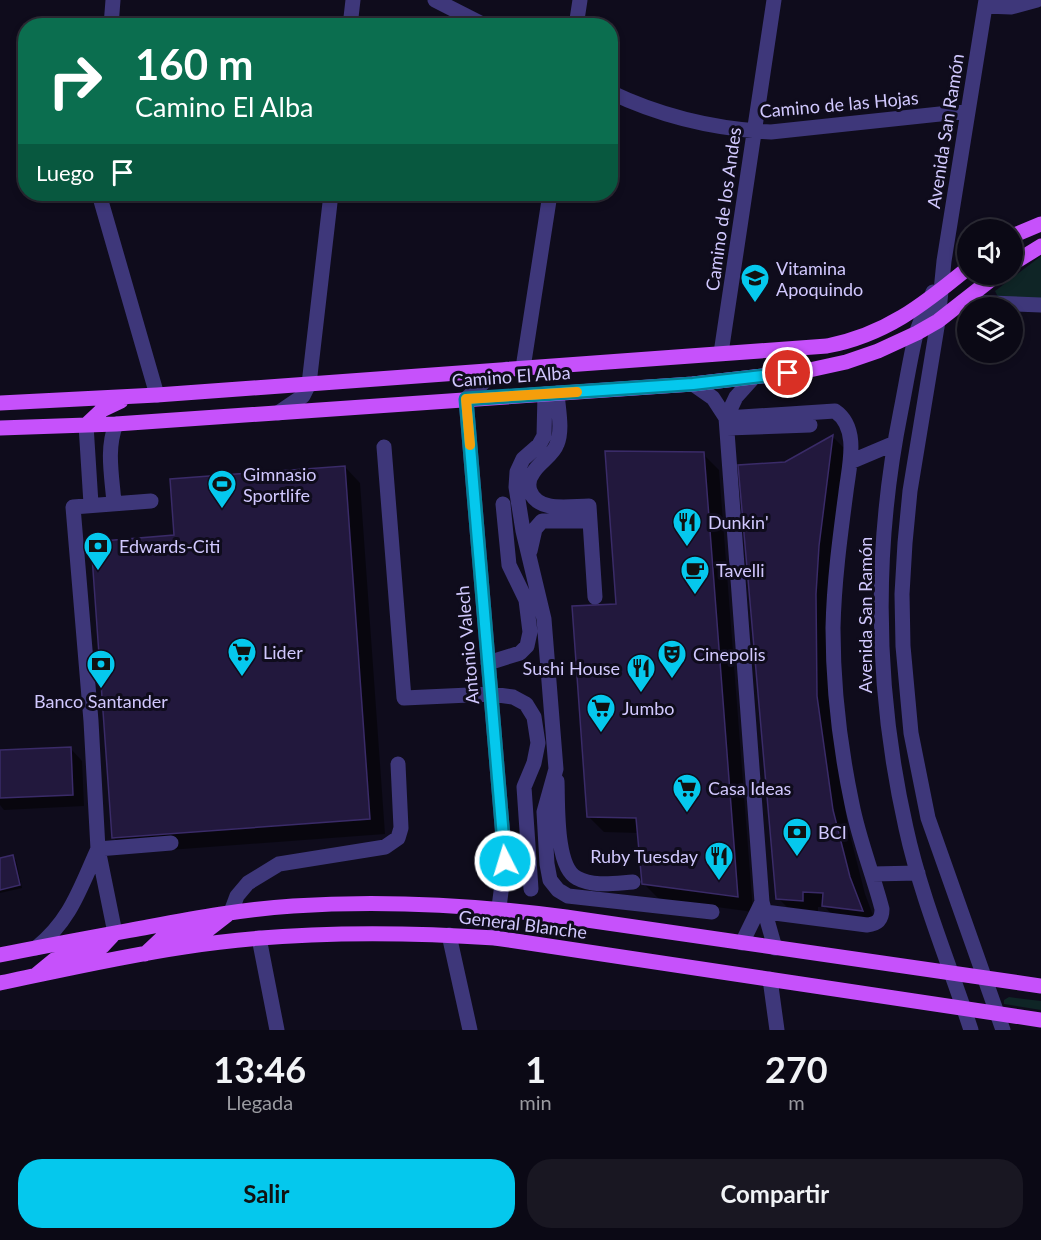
<!DOCTYPE html>
<html lang="es">
<head>
<meta charset="utf-8">
<style>
	:root { --surface:#0b0915; --page:#191722; --text:#f1f3f6; --muted:#9a9aa0; --line:#2b2a34; --accent:#05c8ed }
	body { margin:0; font-family:Lato,sans-serif; background:var(--page); color:var(--text); height:100vh; display:flex; flex-direction:column; font-size:22px; white-space:nowrap }
	* { box-sizing:border-box; margin:0 }
	p { font-size:20px; color:var(--muted) }
	.icon { flex:none; width:33px; height:33px; fill:none; stroke:currentColor; stroke-width:2; stroke-linecap:round; stroke-linejoin:round }
	.map { position:relative; height:1030px; overflow:hidden }
	.side { display:flex; flex-direction:column; background:var(--surface); flex:1 }
	.side>* { flex:none }
	.guide { position:absolute; left:18px; top:18px; width:600px; height:183px; border-radius:24px; box-shadow:0 3px 9px #0003,0 0 0 2px var(--line); background:#0b6e4f; color:#fff; overflow:hidden }
	.controls { position:absolute; left:957px; top:219px; display:grid; gap:12px }
	.controls a { display:grid; place-items:center; width:66px; height:66px; border-radius:50%; background:var(--surface); box-shadow:0 3px 9px #0003,0 0 0 2px var(--line); font-size:30px }
	.pin { position:absolute; display:grid; place-items:center; width:51px; height:51px; color:#fff; margin:-26px; border:3px solid #fff; border-radius:50%; box-shadow:0 2px 6px #0007 }
	.me { position:absolute; width:66px; margin:-33px; rotate:355deg; stroke-linejoin:round; filter:drop-shadow(0 0 4px #0008) }
	.turn { display:flex; align-items:center; gap:21px; height:126px; padding:0 18px; font-size:27px }
	.turn .icon { width:78px; height:78px; stroke-width:2.5 }
	.turn b { display:block; font-size:42px; line-height:51px }
	.then { display:flex; align-items:center; height:57px; padding:0 18px; background:#0003; gap:12px; font-size:22px }
	.eta { display:flex; justify-content:space-evenly; align-items:center; height:102px; text-align:center }
	.eta b { font-size:36px; font-weight:700; line-height:42px }
	.primary-button { display:flex; gap:12px; margin-top:auto; padding:12px 18px }
	.primary-button a { flex:1; height:69px; border-radius:24px; background:var(--accent); color:#111; font-size:24px; font-weight:700; line-height:69px; text-align:center }
	.primary-button a+a { background:var(--page); color:var(--text) }
	.map>svg:first-child { display:block }
</style>
</head>
<body>
<div class="map">
<svg width="1041" height="1030" viewBox="0 0 1041 1030">
	<rect width="100%" height="100%" fill="#0f0c1c"/>
	<path fill="#0f2526" d="M1041,256V300L999,299L995,291Z
		M1009,997L1041,1001V1010L1004,1004V1000Z"/>
	<path fill="#0007" d="M833,437L848,452L831,712L848,827L865,894L877,926L839,922L825,907H818V916L794,914L778,898L785,463Z
		M703,454L719,470L753,912L659,899L643,883L639,833L604,832L589,817L618,605Z
		M345,467L360,483L385,834L129,853L114,838L176,537Z
		M71,749L82,761L84,806L4,810L0,805V752Z
		M12,857L16,860L22,888L0,893V860Z"/>
	<path fill="#22183d" stroke="#3a2b68" stroke-width="1.5" d="M833,435L819,546L816,594L817,696L833,810L850,877L863,911L822,906L823,893L803,892V901L776,899L738,465L785,462Z
		M605,451L704,452L738,897L642,884L636,818L587,817L572,606L616,604Z
		M345,466L370,819L112,838L91,542L174,535L170,479Z
		M71,747L73,795L0,798V750Z
		M13,855L20,885L0,890V858Z"/>
	<g fill="none" stroke-linecap="round" stroke-linejoin="round">
		<path stroke="#3e377a" stroke-width="15" d="M435,0L486,26
			M986,0L944,261L938,321L910,491L905,543L902,594L903,646L911,733L928,818L1003,1030
			M985,6L1011,7L1037,0
			M111,26L113,0
			M350,26L353,0
			M576,26L580,0
			M610,92C662,117 714,129 771,132L968,111
			M99,194L157,395
			M933,292C928,306 920,320 916,334C910,359 906,385 901,410C873,549 875,690 906,828C921,897 949,963 971,1030
			M962,302L1041,305
			M721,353L774,0
			M523,368L550,194
			M693,384L713,398L726,418L762,902L775,948
			M557,393C558,408 563,430 557,444C553,456 539,462 533,473C529,478 528,485 530,491C538,513 570,506 589,506L595,597
			M545,394L544,436L539,445L523,459L517,472L516,487L523,531L544,619L556,769L544,812L547,864L550,880L558,890L568,896L712,912
			M278,413L303,396L309,384L331,194
			M726,418L835,411C860,428 849,466 846,492C840,537 834,582 833,628C833,686 840,747 852,804C859,840 873,874 882,909C882,920 877,924 867,925L758,911
			M726,418L736,397L754,377
			M86,425L91,504
			M727,428L810,425
			M384,447L404,698L491,694L513,697L526,704L534,717L538,743L534,763L524,787L531,889
			M850,462L895,443
			M114,503C112,476 106,449 116,424
			M530,551L535,529L542,521H590
			M488,663L520,653L527,646L530,632L526,600L509,565L503,504
			M557,781C558,803 555,867 577,878C593,887 616,883 633,882
			M98,849L171,843
			M872,874L918,873
			M231,912L237,896L248,883L279,864L385,847L398,838L401,828L398,764
			M115,933L98,849L91,721L73,507L151,501
			M449,935L470,1030
			M259,938L277,1030
			M495,938L505,861L466,399L485,381L507,369
			M742,943L762,902
			M36,948C71,920 80,888 98,849
			M770,979L777,1030"/>
		<path stroke="#c651fb" stroke-width="15" d="M1012,236L1041,224
			M1012,264L1041,246
			M0,403L157,395L827,346C885,335 923,305 968,268
			M86,425L102,410L121,401
			M0,428L116,424L693,384L805,371L846,362L878,351L917,333L938,321L998,274
			M145,954L161,939L209,929L227,915
			M0,955C49,945 99,936 148,927C196,918 244,909 293,906C385,900 475,905 566,917L1041,986
			M37,974L54,960L102,947L115,933
			M0,983C61,970 123,956 184,947C287,931 391,931 495,938L1041,1020"/>
	</g>
	<g fill="none" stroke-linecap="round" stroke-linejoin="round">
		<g stroke="#03829a" stroke-width="15">
			<path id="route" d="M505,861L466,399L693,384L788,373"/>
		</g>
		<use href="#route" stroke="#05c8ed" stroke-width="10"/>
		<path stroke="#f59e0b" stroke-width="10" d="M470,445L466,399L577,392"/>
	</g>
	<defs>
		<g id="school-pin" transform="scale(1.5)"><path d="M0 17L-7.5 6A9.5 9.5 0 1 1 7.5 6Z" fill="#05c8ed" stroke="#0f0c1c"/><path d="M0-5L7-2L0 1L-7-2ZM-4 1L0 2.5L4 1V4Q0 6-4 4Z" fill="#111"/></g>
		<g id="stadium-pin" transform="scale(1.5)"><path d="M0 17L-7.5 6A9.5 9.5 0 1 1 7.5 6Z" fill="#05c8ed" stroke="#0f0c1c"/><path d="M0-5a6.5 5 0 1 0 0 10a6.5 5 0 1 0 0-10ZM-3.5-1.8h7v3.6h-7Z" fill="#111"/></g>
		<g id="restaurant-pin" transform="scale(1.5)"><path d="M0 17L-7.5 6A9.5 9.5 0 1 1 7.5 6Z" fill="#05c8ed" stroke="#0f0c1c"/><path d="M-5-6h1v4h1v-4h1v4h1v-4h1v5L-1.5 .5V6h-2V.5L-5-1ZM5-6V6H3V1.5H1.5Q1.5-4 5-6Z" fill="#111"/></g>
		<g id="bank-pin" transform="scale(1.5)"><path d="M0 17L-7.5 6A9.5 9.5 0 1 1 7.5 6Z" fill="#05c8ed" stroke="#0f0c1c"/><path d="M-6-4H6V4H-6ZM0-2.3a2.3 2.3 0 1 0 0 4.6a2.3 2.3 0 1 0 0-4.6Z" fill="#111"/></g>
		<g id="cafe-pin" transform="scale(1.5)"><path d="M0 17L-7.5 6A9.5 9.5 0 1 1 7.5 6Z" fill="#05c8ed" stroke="#0f0c1c"/><path d="M-5.5-4.5H6V0H3Q3 3.5 0 3.5H-2.5Q-5.5 3.5-5.5 0ZM3-3.2v2h1.7v-2ZM-6 4.5H4V6H-6Z" fill="#111"/></g>
		<g id="supermarket-pin" transform="scale(1.5)"><path d="M0 17L-7.5 6A9.5 9.5 0 1 1 7.5 6Z" fill="#05c8ed" stroke="#0f0c1c"/><path d="M-6-5.5h2.5l.6 2H6L4.5 2H-2.5L-4.4-4H-6ZM-1.5 3.2a1.3 1.3 0 1 0 .1 0ZM3 3.2a1.3 1.3 0 1 0 .1 0Z" fill="#111"/></g>
		<g id="theatre-pin" transform="scale(1.5)"><path d="M0 17L-7.5 6A9.5 9.5 0 1 1 7.5 6Z" fill="#05c8ed" stroke="#0f0c1c"/><path d="M-5-5.5Q0-4 5-5.5V0Q5 5 0 6Q-5 5-5 0ZM-3.3-2.5H-1v1.5H-3.3ZM1-2.5H3.3v1.5H1ZM-2.8 1Q0 5.5 2.8 1Z" fill="#111"/></g>
	</defs>
	<g fill-rule="evenodd">
		<use href="#school-pin" x="755" y="278"/>
		<use href="#stadium-pin" x="222" y="484"/>
		<use href="#restaurant-pin" x="687" y="522"/>
		<use href="#bank-pin" x="98" y="546"/>
		<use href="#cafe-pin" x="695" y="570"/>
		<use href="#supermarket-pin" x="242" y="652"/>
		<use href="#theatre-pin" x="672" y="654"/>
		<use href="#bank-pin" x="101" y="664"/>
		<use href="#restaurant-pin" x="641" y="668"/>
		<use href="#supermarket-pin" x="601" y="708"/>
		<use href="#supermarket-pin" x="687" y="788"/>
		<use href="#bank-pin" x="797" y="832"/>
		<use href="#restaurant-pin" x="719" y="856"/>
	</g>
	<g text-anchor="middle" dominant-baseline="central" stroke-width="6" stroke-linejoin="round" paint-order="stroke">
		<g font-size="18" fill="#d1c8fe" stroke="#0f0c1c">
			<text transform="translate(839 104) rotate(-5)">Camino de las Hojas</text>
			<text transform="translate(945 131) rotate(-81)">Avenida San Ramón</text>
			<text transform="translate(723 209) rotate(-82)">Camino de los Andes</text>
			<text transform="translate(511 376) rotate(-4)">Camino El Alba</text>
			<text transform="translate(865 615) rotate(-90)">Avenida San Ramón</text>
			<text transform="translate(467 645) rotate(-95)">Antonio Valech</text>
			<text transform="translate(523 924) rotate(7)">General Blanche</text>
		</g>
		<g font-size="18" fill="#d1c8fe" stroke="#0f0c1c" text-anchor="start">
			<text x="776" y="268">Vitamina<tspan x="776" dy="21">Apoquindo</tspan></text>
			<text x="243" y="474">Gimnasio<tspan x="243" dy="21">Sportlife</tspan></text>
			<text x="708" y="522">Dunkin'</text>
			<text x="119" y="546">Edwards-Citi</text>
			<text x="716" y="570">Tavelli</text>
			<text x="263" y="652">Lider</text>
			<text x="693" y="654">Cinepolis</text>
			<text x="620" y="668" text-anchor="end">Sushi House</text>
			<text x="101" y="701" text-anchor="middle">Banco Santander</text>
			<text x="622" y="708">Jumbo</text>
			<text x="708" y="788">Casa Ideas</text>
			<text x="818" y="832">BCI</text>
			<text x="698" y="856" text-anchor="end">Ruby Tuesday</text>
		</g>
	</g>
</svg>
<div class="controls">
<a><svg class="icon" aria-label="sound" viewBox="0 0 24 24"><path d="M4 9h4l5-4v14l-5-4H4zM17 9q2 3 0 6"/></svg></a>
<a><svg class="icon" aria-label="layers" viewBox="0 0 24 24"><path d="M12 4l9 5-9 5-9-5zM3 14l9 5 9-5"/></svg></a>
</div>
<div class="pin" style="left:788px;top:373px;background:#d93025"><svg class="icon" aria-label="arrive" viewBox="0 0 24 24"><path d="M6 21V4h12l-3 4 3 4H6"/></svg></div>
<svg class="me" style="left:505px;top:861px" viewBox="-20 -20 40 40"><circle r="17" fill="#05c8ed" stroke="#fff" stroke-width="3"/><path d="M0-11L8 9 0 5-8 9z" fill="#fff"/></svg>
<div class="guide">
<div class="turn"><svg class="icon" aria-label="right" viewBox="0 0 24 24"><path d="M7 20v-9h11M14 6l5 5-5 5"/></svg><div><b>160 m</b>Camino El Alba</div></div>
<div class="then">Luego<svg class="icon" aria-label="arrive" viewBox="0 0 24 24"><path d="M6 21V4h12l-3 4 3 4H6"/></svg></div>
</div>
</div>
<section class="side">
<div class="eta">
<div><b>13:46</b><p>Llegada</p></div>
<div><b>1</b><p>min</p></div>
<div><b>270</b><p>m</p></div>
</div>
<div class="primary-button"><a>Salir</a><a>Compartir</a></div>
</section>
</body>
</html>
